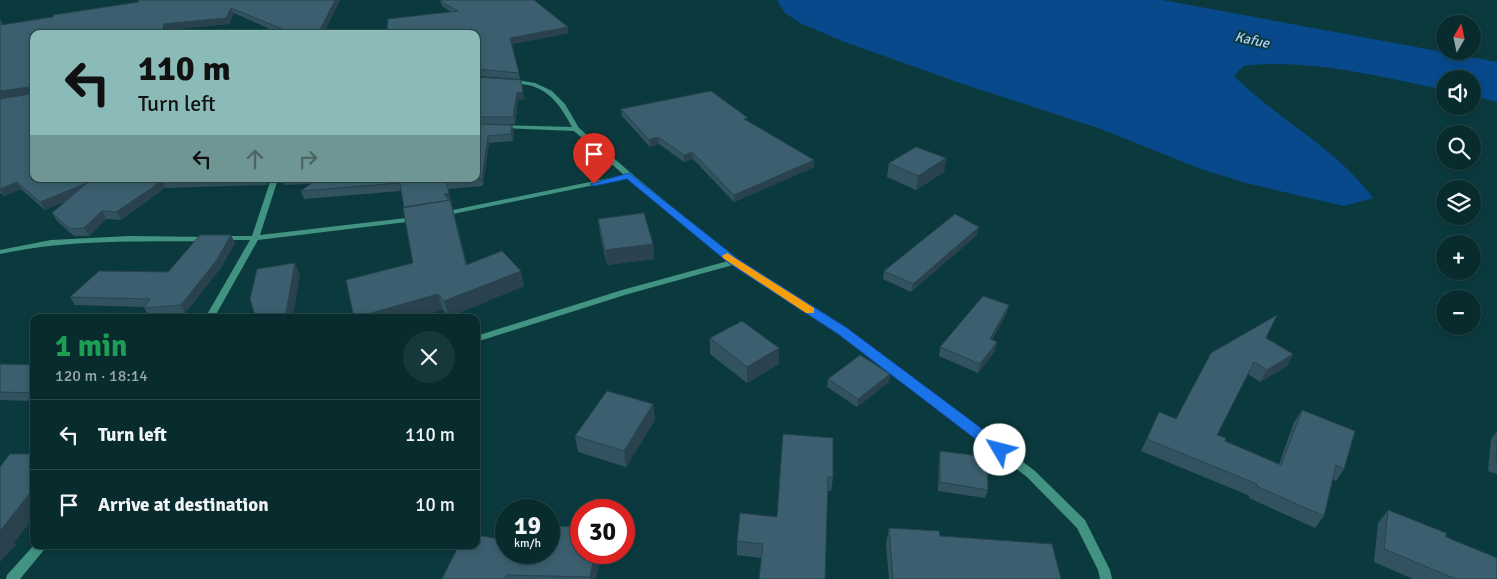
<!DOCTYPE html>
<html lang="en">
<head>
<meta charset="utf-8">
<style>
	:root { --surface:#082c2e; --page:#16383a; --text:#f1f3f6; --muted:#98a7aa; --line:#29484a }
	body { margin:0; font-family:Signika,sans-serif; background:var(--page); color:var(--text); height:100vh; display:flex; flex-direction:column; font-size:19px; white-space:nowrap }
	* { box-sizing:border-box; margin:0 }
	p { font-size:16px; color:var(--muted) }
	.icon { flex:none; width:28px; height:28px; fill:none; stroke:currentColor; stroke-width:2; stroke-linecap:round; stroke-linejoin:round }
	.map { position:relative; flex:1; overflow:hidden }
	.sheet { position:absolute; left:30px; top:314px; width:450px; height:235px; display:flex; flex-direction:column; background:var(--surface); border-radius:10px; box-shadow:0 2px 8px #0003,0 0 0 1px var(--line) }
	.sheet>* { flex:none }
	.top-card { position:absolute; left:30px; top:30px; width:450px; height:152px; border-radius:10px; box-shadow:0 2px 8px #0003,0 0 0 1px var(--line); background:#8bbbb9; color:#111; overflow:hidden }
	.needle { width:32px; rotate:9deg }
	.tools { position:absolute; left:1436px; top:15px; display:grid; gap:10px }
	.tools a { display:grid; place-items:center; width:45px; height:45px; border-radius:50%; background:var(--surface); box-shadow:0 2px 8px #0003,0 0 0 1px var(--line); font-size:25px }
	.speed { position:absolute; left:495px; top:499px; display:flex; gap:10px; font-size:25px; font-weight:700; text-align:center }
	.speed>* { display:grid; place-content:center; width:65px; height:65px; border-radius:50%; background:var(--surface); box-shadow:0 2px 8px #0003,0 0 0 1px var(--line); line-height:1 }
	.speed small { font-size:12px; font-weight:400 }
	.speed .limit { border:8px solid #d22; background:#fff; color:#111 }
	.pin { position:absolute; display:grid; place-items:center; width:42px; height:42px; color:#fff; margin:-51px -21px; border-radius:50% 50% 50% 0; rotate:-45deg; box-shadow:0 0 5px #0007 }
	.pin .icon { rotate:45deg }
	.me { position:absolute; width:55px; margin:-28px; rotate:307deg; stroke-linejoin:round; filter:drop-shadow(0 0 4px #0008) }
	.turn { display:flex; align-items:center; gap:18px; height:105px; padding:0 25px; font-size:22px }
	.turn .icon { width:65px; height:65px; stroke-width:2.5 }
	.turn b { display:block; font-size:35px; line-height:42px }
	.lanes { display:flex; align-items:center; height:48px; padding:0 25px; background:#0003; justify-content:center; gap:25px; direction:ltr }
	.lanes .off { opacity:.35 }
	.round { display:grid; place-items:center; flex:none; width:52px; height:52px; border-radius:26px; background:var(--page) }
	.overview { display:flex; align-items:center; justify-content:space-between; height:85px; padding:0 25px }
	h1 { font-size:30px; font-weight:800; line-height:38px; color:#1e9e55 }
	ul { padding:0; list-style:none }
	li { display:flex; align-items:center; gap:15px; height:70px; padding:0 25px; border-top:1px solid var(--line) }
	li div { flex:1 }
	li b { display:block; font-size:19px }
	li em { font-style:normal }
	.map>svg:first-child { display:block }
</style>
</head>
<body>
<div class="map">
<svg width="1497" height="579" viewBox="0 0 1497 579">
	<rect width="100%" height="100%" fill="#0b3a3e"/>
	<path fill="#07498b" d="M777,0H1162L1497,62V102L1473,96L1472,79H1445V90C1381,77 1309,58 1243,66L1234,76C1278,120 1335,147 1373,198L1344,206L1246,183L1201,169L1101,129L963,84L845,42L802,24L785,13Z"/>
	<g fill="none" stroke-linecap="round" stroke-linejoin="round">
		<path fill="#429381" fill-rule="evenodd" d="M511,79L535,83L552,91L565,104L579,128L632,174L737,260L846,329L1035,471L1085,520L1110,570L1112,579H1100L1098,570L1077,528L1027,477L840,333L733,265L628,294L476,342V336L622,290L728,261L628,178L443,216H440L439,214L440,212H443L624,175L574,131L499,128L498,127L501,125L572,127C562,109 553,93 532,86C525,84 516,84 509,82V80Z
			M271,179H278L260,235L415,217L419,219L415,221L258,240L214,318H205L250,240H222L218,238L222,236H252Z
			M130,236L209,237L213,239L209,241C139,242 69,239 0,254V250L51,240Z
			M34,545H48L20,579H6L7,575Z"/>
	</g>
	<path fill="#33525f" d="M138,0H340L323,34H281L234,13L229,24L166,30V34H34V179H269L267,185L165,188L121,220L106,219L89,236H74L57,221L52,213L66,201L45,210L21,189L4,196L0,193V99L31,94L0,99V19L3,25L139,2Z
		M440,1L569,33L512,44L520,79L476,76V34L387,32L451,12L442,6Z
		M476,77L525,99L518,100L515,124H476Z
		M621,109L748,121L814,160V167L734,202L693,159L684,162L659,144L650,147L622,116Z
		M476,124L514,132L513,141L489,143L483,186L448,189L467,265L524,286L449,317L443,310L413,263L401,191L304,199L301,191L310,184L284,185L281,179H316V180Z
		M946,158L944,172L916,190L887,177L889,163Z
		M598,219L653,244L654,259L607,265L600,234Z
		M977,235L911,292L883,279L884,271Z
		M235,243L220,269L185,313L149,316L144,308L145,307L75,305L70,297L168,272Z
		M1007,313L992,340L997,342L995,351L978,373L939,356L940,347Z
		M710,338L779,348V364L747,383L710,354Z
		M1266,338L1293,354L1287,366L1260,382L1248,374L1217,435L1225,441L1279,464L1294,422L1302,410L1344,469L1336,481L1332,479L1324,516L1315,528L1249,498L1250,496L1141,451L1159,412L1176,419Z
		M0,364L34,365V401L0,400Z
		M890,374L889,382L857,407L827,387L828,379Z
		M653,404L655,420L626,467L578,452L575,436Z
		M1497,431V474L1488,471L1491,439Z
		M783,434L833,477L831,491H828L761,558L737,555V541L777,517Z
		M940,451L988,490L985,498L938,491L939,460Z
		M1388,510L1446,537L1497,579H1413L1374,562L1378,523Z
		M889,528L940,536L1061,579H889L886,544Z
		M459,545L596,579H442Z"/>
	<path fill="#29424e" d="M335,0H340L323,34H318Z
		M231,8L234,13L229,24L166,30V34H162L164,24Z
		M568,27L569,33L511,44L510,38Z
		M30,87L34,93L0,99V91Z
		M523,92L525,99L518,100L515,124L513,117L517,93Z
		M512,125L514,132L513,141L511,134Z
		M488,136L489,143L483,186L482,179Z
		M658,137L659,144L650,147L649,140Z
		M692,152L693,159L684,162V155Z
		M946,158L944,172L916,190L918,176Z
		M814,160V167L734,202V195Z
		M264,179H269L267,185Z
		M162,181L165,188L121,220L116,212Z
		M446,181L451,200L406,215L404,207L444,194Z
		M17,182L21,189L4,196L0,190V189Z
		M87,183L91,190L45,210L40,202Z
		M102,211L106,219L89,236L84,228Z
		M979,227L977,235L911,292L913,284Z
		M231,235L235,243L220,269L185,313L181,305Z
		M653,244L654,259L607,265L605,250Z
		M295,263L300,274L293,318H285Z
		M521,271L524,286L449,317L444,301Z
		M438,294L443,310L415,318H354Z
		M1009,305L1007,313L988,348L990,339Z
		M997,342L995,351L978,373L980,364Z
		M779,348V364L747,383V367Z
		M1293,354L1287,366L1260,382L1267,370Z
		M890,374L889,382L857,407L858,399Z
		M653,404L655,420L626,467L624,451Z
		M34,488V517L14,543L16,545L0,562V531Z
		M595,552H602L596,579H590V577Z"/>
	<path fill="#3b5f6f" stroke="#29424e" d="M138,0H335L318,34H294L231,8L226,18L164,24L162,34H34V179H229L162,181L116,212L102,211L84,228L70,229L52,213L87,183L40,202L17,182L0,189V99L30,94L32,88L30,87L0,91V20L2,25L53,17V15L139,2Z
		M442,0H534L568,27L510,38L519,73L476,69V34H373L387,32L388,19L458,11L440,1Z
		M476,77L521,80L523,92L517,93L513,117H476Z
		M711,91L748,118L744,119L814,160L734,195L692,152L684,155L658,137L649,140L621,109Z
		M476,124L512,125L511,134L488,136L482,179L446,181L449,193L444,194L449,200L404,207L400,183L301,191L317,179H476Z
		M916,147L946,158L918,176L889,163Z
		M450,200L466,265L502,251L521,271L444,301L438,294L354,318L346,280L413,263L403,208Z
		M644,213L653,244L605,250L598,219Z
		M955,214L979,227L913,284L884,271Z
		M200,235H231L216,261L181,305L144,308L150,299L70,297L99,271L168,272Z
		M295,263L285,318H256L250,299L257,269Z
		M983,296L1009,305L990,339L997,342L980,364L940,347Z
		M1277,315L1266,338L1293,354L1267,370L1254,362L1217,435L1226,438L1225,441L1281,465L1302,410L1355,431L1344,469L1336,465L1324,516L1256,486L1257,484L1147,439L1159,412L1176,419L1211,353Z
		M742,321L779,348L747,367L710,338Z
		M860,355L890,374L858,399L828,379Z
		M0,364L34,365V393L0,392Z
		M607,391L653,404L624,451L575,436Z
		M783,434L833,438V477H828L825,579H759L763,544L737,541L740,513L777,517Z
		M1497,441V462H1496Z
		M940,451L987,457L988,490L940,482Z
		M10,454H34V488L0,531V467Z
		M1388,510L1446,533V537L1497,558V579H1456L1384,549Z
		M549,526L581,527V552H595L590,577L507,575L505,579H442L459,545H476V535L506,540V552H549Z
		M889,528L939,531L940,536L1052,544L1061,579H893Z"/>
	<path fill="#1a73e8" stroke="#114b97" d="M629,173L738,259L847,328L1005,446L1007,450L1005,454H995L838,334L730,264L627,179L594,186L590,184Z"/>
	<path fill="#f59e0b" d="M727,253L814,308V313H806L723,258L722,256Z"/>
	<g text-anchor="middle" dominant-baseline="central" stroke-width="4" stroke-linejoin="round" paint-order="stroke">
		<g font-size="14" font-style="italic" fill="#b2d0f6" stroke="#0b3a3e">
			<text transform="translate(1252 40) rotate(12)">Kafue</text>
		</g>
	</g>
</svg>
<div class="tools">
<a><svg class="needle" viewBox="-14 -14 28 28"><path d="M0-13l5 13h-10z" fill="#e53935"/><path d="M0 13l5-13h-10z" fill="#98a7aa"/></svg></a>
<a><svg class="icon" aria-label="sound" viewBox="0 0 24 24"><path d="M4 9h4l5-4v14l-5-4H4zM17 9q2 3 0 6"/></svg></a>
<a><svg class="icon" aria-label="search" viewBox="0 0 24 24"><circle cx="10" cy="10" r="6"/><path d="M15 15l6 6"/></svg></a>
<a><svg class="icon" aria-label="layers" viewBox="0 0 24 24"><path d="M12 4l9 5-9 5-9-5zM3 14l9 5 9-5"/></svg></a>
<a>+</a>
<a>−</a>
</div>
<div class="speed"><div>19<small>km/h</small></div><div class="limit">30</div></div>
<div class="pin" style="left:594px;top:184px;background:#d93025"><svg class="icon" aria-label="arrive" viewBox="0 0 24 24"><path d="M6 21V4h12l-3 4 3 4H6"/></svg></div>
<svg class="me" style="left:1000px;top:450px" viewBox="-20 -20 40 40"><circle r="19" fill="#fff"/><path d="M0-13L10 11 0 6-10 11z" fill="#1a73e8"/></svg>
<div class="top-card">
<div class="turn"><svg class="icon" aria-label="left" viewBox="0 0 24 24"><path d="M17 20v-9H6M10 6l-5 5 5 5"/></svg><div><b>110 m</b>Turn left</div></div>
<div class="lanes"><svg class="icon" aria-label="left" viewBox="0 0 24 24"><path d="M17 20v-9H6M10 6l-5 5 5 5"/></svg><svg class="icon off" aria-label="ahead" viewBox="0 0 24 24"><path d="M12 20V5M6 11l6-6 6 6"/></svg><svg class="icon off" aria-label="right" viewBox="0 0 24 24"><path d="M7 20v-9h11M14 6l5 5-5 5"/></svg></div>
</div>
<section class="sheet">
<div class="overview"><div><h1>1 min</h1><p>120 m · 18:14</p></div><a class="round"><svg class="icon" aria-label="close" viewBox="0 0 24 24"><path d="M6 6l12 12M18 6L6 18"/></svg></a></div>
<ul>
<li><svg class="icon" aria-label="left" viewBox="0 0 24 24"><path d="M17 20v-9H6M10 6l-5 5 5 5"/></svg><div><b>Turn left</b></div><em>110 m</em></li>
<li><svg class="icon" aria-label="arrive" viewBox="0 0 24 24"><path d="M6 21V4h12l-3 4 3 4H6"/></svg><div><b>Arrive at destination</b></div><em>10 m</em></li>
</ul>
</section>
</div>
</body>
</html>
